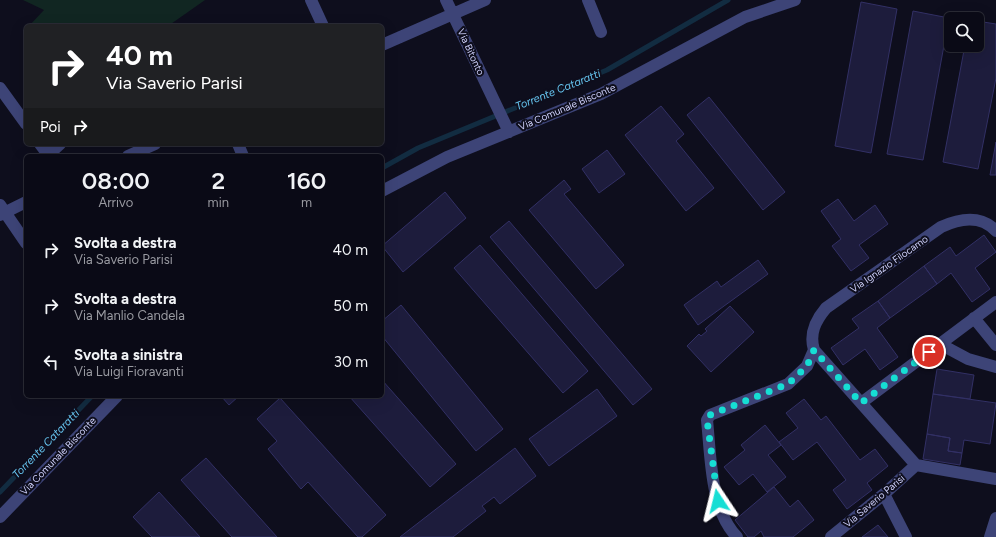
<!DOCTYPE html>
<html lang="it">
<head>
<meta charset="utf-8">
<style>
	:root { --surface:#0a0a16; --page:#181823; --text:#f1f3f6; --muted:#999aa1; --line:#2a2b35 }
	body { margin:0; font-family:Figtree,sans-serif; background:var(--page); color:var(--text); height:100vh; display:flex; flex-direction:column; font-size:15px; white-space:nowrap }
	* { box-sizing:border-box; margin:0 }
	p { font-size:13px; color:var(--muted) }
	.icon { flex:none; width:22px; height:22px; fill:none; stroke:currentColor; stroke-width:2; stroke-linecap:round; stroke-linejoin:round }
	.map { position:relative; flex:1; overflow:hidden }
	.drawer { position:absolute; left:24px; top:154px; width:360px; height:244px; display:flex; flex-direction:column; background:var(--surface); border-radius:6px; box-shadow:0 4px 16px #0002,0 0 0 1px var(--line) }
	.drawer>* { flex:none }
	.banner { position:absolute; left:24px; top:24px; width:360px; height:122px; border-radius:6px; box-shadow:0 4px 16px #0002,0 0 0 1px var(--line); background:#202124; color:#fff; overflow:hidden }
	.fabs { position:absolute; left:944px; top:12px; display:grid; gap:8px }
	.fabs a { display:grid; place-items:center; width:40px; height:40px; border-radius:6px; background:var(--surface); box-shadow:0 4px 16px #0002,0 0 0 1px var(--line); font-size:20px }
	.pin { position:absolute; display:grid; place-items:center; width:34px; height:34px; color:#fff; margin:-17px; border:2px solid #fff; border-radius:50%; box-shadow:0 1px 4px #0007 }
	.me { position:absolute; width:44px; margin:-22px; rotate:350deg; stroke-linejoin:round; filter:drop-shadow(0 0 3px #0008) }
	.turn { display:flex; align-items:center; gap:14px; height:84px; padding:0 16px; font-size:18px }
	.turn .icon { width:52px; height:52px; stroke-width:2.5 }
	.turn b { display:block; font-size:28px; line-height:34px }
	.then { display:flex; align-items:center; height:38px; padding:0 16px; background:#0003; gap:8px; font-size:15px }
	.eta { display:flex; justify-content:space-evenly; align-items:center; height:68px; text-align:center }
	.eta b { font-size:24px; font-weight:600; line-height:28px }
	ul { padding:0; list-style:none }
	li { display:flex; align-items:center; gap:12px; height:56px; padding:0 16px }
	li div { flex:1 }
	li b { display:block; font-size:15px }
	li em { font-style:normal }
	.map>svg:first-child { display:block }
</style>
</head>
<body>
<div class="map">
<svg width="996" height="537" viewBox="0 0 996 537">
	<rect width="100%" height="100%" fill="#0e0e1d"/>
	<path fill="#112622" d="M23,0H205L168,26H31L30,25L44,10Z"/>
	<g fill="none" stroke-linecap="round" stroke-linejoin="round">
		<path stroke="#122c41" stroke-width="5" d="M382,168L418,148L607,70L728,0
			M0,492L92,396"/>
	</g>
	<path fill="#1d1c3c" stroke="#323065" d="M861,2L897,9L871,153L835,146Z
		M913,11L949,18L923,160L887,154Z
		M977,21L996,24V78L978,169L943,162L965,45H977Z
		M709,97L785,192L763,210L687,115Z
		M661,106L684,134L676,141L714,188L686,211L625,135Z
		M996,142V175H990Z
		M607,150L625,174L599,193L582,169Z
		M564,180L571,189L564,194L624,265L596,289L529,210Z
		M445,192L466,218L403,272L382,246Z
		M838,199L854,221L875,205L888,224L859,245L869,258L851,271L832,246L841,239L821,211Z
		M509,221L652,389L633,405L490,237Z
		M984,235L996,252L975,268L990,289L972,302L951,273L937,284L924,266L950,247L956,256Z
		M480,245L588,371L563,393L454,268Z
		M758,260L768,274L698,325L684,305L717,281L721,287Z
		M924,266L937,284L890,318L878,301Z
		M878,301L890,318L877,328L898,357L880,370L865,349L843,365L831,348L859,328L852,319Z
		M401,305L503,429L476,451L382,336V321Z
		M730,306L754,332L711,372L687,346L699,334L701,336L707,331L705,329Z
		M937,369L974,375L970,399L933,394Z
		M382,380L456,464L430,487L349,396H382Z
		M597,389L617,416L549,466L529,439Z
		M933,394L996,403L990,444L964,440L962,453L948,451L950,438L927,434Z
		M221,396H239L229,405Z
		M280,398L386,515L362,537H358L308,482L301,489L268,449L277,441L257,419Z
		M804,399L821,420L826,416L860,460L875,449L888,466L867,483L872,490L847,509L833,490L846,480L817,442L793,460L779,442L798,428L786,413Z
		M765,425L781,445L768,455L786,477L767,492L753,474L739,485L724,467L745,450L741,445Z
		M927,434L950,438L948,451L962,453L960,465L923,459Z
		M515,448L536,476L500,504L494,497L482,506L486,511L453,537H400Z
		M206,458L277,537H232L181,480Z
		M774,487L790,507L798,500L814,520L793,537H764L761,531L754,537H748L735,520Z
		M159,492L200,537H152L133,517Z
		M878,525L888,537H862Z"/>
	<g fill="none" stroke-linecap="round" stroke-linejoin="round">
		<path stroke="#3d4477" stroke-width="12" d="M311,0L323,26
			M446,0L509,132
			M588,0L601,32
			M382,45L485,0
			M0,88L26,124
			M40,144L49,156
			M238,144L243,156
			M48,155L60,144
			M128,156L155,144
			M382,191L447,157L601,94L745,17L795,0
			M0,205L26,243
			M0,215L26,202
			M974,318L996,345
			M940,344L968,359L996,367
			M861,403L996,302
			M916,465L814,350C809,334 815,321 826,308L941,227C959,219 980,214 996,231
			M916,465L996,479
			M884,494L906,537
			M0,517L117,396
			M737,537C710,509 711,458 707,420L710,415L788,384L807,366L814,350
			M831,537L884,494L916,465
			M990,537L996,518"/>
	</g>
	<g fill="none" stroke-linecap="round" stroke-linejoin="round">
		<path stroke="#16ded4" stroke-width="7" stroke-dasharray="0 12.6" d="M718,501L707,420L710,415L788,384L807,366L814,350L861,403L929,352"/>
	</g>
	<g text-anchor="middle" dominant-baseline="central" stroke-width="4" stroke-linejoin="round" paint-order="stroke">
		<g font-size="10" fill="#ced0fa" stroke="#0e0e1d">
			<text transform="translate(471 52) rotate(65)">Via Bitonto</text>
			<text transform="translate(567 107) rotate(-23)">Via Comunale Bisconte</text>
			<text transform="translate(889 264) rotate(-35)">Via Ignazio Filocamo</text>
			<text transform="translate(58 456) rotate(-46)">Via Comunale Bisconte</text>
			<text transform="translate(874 501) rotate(-40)">Via Saverio Parisi</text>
		</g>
		<g font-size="11" font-style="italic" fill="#66c5f0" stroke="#0e0e1d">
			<text transform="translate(558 90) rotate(-22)">Torrente Cataratti</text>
			<text transform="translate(46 444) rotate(-46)">Torrente Cataratti</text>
		</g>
	</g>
</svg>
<div class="fabs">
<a><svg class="icon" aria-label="search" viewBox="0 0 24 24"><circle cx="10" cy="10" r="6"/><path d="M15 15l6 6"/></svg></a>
</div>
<div class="pin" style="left:929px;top:352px;background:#d93025"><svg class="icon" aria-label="arrive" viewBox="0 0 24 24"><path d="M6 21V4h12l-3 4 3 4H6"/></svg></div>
<svg class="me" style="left:718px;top:501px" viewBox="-20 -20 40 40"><path d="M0-17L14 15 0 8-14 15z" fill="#16ded4" stroke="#fff" stroke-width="4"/></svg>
<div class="banner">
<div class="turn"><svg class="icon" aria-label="right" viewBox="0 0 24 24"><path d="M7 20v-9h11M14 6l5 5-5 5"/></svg><div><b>40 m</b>Via Saverio Parisi</div></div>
<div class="then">Poi<svg class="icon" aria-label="right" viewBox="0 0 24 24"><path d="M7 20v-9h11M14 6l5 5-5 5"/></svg></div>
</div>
<section class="drawer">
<div class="eta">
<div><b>08:00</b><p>Arrivo</p></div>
<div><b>2</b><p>min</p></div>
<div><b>160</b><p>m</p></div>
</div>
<ul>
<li><svg class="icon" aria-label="right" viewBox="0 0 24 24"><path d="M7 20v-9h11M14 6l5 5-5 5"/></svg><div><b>Svolta a destra</b><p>Via Saverio Parisi</p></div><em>40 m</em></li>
<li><svg class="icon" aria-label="right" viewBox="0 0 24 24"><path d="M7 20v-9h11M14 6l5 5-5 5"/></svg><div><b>Svolta a destra</b><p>Via Manlio Candela</p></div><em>50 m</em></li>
<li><svg class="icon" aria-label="left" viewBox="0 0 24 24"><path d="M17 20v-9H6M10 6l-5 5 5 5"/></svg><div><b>Svolta a sinistra</b><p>Via Luigi Fioravanti</p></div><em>30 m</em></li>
</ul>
</section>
</div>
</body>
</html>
